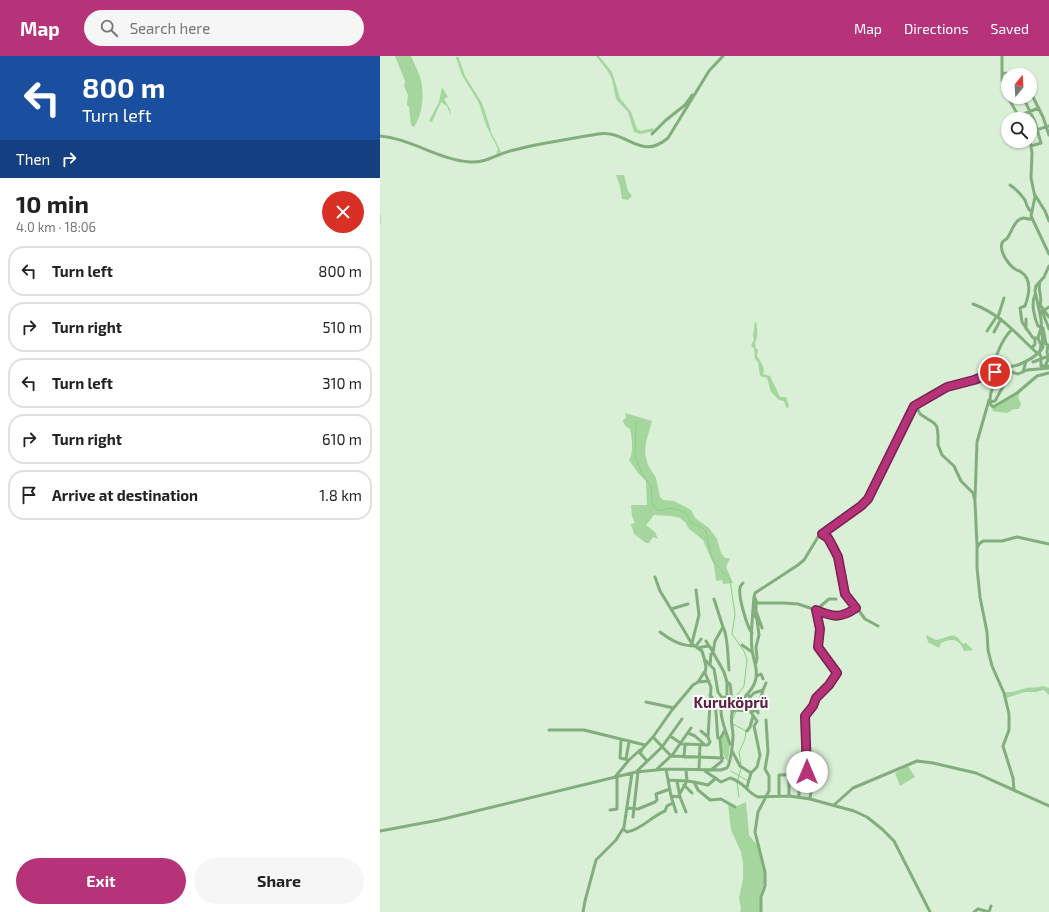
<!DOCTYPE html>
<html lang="en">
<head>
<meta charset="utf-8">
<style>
	:root { --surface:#fff; --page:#f6f6f6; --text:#222; --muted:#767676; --line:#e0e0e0; --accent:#b73379 }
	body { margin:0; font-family:"Exo 2",sans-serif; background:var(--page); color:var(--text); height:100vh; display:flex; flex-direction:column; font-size:15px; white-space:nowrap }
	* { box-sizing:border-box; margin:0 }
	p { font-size:13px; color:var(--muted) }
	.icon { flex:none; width:22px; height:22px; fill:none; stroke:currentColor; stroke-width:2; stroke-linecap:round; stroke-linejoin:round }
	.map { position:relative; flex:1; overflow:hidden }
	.side { display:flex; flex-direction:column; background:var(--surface); width:380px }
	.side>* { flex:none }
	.banner { background:#1a4fa0; color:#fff; overflow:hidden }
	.needle { width:26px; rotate:18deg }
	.fabs { position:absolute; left:621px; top:12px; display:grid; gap:8px }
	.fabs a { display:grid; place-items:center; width:36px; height:36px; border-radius:50%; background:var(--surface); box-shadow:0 1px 3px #0004; font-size:20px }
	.pin { position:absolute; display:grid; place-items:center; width:34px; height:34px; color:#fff; margin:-17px; border:2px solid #fff; border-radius:50%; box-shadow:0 1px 4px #0007 }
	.me { position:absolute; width:44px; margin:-22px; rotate:0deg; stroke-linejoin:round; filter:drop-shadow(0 0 3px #0008) }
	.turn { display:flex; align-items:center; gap:14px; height:84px; padding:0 16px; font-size:18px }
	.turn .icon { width:52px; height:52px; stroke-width:2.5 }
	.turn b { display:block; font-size:28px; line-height:34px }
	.then { display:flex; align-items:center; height:38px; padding:0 16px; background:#0003; gap:8px; font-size:15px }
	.round { display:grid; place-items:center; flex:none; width:42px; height:42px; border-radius:21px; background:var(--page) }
	.headline { display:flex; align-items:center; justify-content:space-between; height:68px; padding:0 16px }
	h1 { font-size:24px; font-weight:700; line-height:30px }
	.cta { display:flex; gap:8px; margin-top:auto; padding:8px 16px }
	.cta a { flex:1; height:46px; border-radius:24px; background:var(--accent); color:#fff; font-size:16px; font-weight:700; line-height:46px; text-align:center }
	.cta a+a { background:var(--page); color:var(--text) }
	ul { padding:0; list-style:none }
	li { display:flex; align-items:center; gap:12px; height:50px; margin:0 8px 6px; padding:0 8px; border:2px solid var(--line); border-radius:16px }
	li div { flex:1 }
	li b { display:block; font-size:15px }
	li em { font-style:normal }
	header { display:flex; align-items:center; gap:24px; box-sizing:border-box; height:56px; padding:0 20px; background:var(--accent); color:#fff }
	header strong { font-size:19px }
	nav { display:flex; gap:22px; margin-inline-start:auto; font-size:14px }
	.search { width:280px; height:36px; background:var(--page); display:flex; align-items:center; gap:10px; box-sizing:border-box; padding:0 14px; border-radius:22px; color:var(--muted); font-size:15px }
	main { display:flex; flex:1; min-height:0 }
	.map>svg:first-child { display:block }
</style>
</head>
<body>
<header>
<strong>Map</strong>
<div class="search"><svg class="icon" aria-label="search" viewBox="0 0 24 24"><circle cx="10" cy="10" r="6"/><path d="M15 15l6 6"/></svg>Search here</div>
<nav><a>Map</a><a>Directions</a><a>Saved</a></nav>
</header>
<main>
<section class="side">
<div class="banner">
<div class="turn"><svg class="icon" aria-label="left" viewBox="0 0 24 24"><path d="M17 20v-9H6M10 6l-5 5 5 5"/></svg><div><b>800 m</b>Turn left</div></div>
<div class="then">Then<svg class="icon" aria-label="right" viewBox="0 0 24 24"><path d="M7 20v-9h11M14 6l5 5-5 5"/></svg></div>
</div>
<div class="headline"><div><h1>10 min</h1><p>4.0 km · 18:06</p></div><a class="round" style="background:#d93025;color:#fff"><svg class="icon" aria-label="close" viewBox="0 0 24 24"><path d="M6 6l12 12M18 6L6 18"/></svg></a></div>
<ul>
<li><svg class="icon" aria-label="left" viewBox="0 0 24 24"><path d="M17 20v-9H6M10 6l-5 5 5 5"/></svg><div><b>Turn left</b></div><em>800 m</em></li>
<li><svg class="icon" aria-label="right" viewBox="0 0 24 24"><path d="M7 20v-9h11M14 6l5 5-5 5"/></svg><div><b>Turn right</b></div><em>510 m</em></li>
<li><svg class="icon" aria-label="left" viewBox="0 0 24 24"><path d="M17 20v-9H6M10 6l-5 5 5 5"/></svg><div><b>Turn left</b></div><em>310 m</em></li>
<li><svg class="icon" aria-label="right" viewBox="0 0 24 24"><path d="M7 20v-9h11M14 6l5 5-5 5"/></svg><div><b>Turn right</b></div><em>610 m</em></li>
<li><svg class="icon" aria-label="arrive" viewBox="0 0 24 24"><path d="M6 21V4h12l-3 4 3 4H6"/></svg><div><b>Arrive at destination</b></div><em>1.8 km</em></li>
</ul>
<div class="cta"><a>Exit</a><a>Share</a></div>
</section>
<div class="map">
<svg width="669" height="856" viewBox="0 0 669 856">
	<rect width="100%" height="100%" fill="#d9efd6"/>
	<path fill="#a4d69e" d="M15,0H31C34,8 39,16 41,24C44,40 43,57 34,71L31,69L29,51L27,49L28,39L24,30L25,25Z
		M78,0L85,20L102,47L111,74H110L121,96L116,98L118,93L106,69L99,47L82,19L76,2Z
		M216,0H219L232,16L240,42L251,56L257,73L261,75L273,72L274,75L260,78L254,76L248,56L236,43L232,23L227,14Z
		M62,31L68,41L64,43L70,53L71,60L67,50L61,46L52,66L49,65L59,46Z
		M236,119H244L248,135L252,140L248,144L242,143L240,130Z
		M375,266H376C378,275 378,280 375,287L376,293H378L377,300C380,304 382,308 384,313L383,318L390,320L400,341H406L409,350L407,353L404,345L399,344L391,336L387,322L380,320L378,306L375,303L374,292L371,290L374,283L373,280Z
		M640,336L638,341L641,348L639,353H634L627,357L612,355L613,352Z
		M245,357L272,365L266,386L265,398L268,409L276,422L280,441L283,444L294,445L311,454L315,462L329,472L337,483L341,497L345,502H350L346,511L353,527L343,528L342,524L336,525L334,509L323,484L309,473L305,466L300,462L291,460L274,459L266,469L275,476L278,483L273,481L269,487H266L254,478L251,468L255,467L252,460L251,449H267L266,425L258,417L249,404C254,396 252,381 250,373C246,371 244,369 243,364L246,362Z
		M546,579L556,584C570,582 572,573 583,588L586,587L593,594L584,595C579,582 572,582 561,587L559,592L548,586Z
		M663,630L669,632V639L664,634L656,636H645L626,642L624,636C633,637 638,634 647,632C653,631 657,632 663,630Z
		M344,676H346L350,688L348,706C341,697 339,687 344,676Z
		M528,710L535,721L520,730L515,717Z
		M366,746L369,779L377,789L384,814V827L380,839V856H360L361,853L359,842L363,823V807L361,796L351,774L348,748L355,751Z"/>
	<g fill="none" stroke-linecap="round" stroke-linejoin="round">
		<path stroke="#8bd083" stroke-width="1" d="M0,159V167
			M256,365L255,400L262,418L271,430L272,447L276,453L281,455L289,452L299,454L307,459L311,467L321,471L326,475L331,500L335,507L350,524L355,558L352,578L364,595L367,604L364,630L354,643L356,648
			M353,663L356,655
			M353,668L366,675L365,683L359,696L361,709
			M351,715L368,725
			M359,741L357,727L361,712"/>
		<path stroke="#82ae7d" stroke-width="3" d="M622,0V24L628,40
			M622,17L633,18V19
			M633,18L642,19
			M650,35L663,61L669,79
			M628,41L640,63
			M643,41L655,66L661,87L651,90
			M638,60L659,52
			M650,76L669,70
			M272,78L286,64L305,49L312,39
			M0,80C32,83 59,104 90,106C107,107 118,97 134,94C161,87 190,83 218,78C247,73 260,106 288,82L329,15L343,0
			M650,85L652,97L651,122L655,141L651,160L669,198
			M630,129C636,133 641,138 645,144C647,149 647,153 652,156
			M655,139L665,155L669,165
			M652,163C649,164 647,162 643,162C635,163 632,175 628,181C627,184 623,184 622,187C619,196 629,209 635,213C637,215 639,214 641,216C652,223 649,239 645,250L640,252L642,266L653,282H658L661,272
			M669,210L664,221L656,230L655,235L661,263L663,291C659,299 646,306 638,309C635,310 631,310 629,311C618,319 607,336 611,349L613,351L637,337L657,320L669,317
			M655,239C651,247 654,261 658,270L661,271
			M593,248C622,259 635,277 657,297
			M660,249C663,240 657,234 660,226
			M660,249L669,261
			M662,255L669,273
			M663,255L669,251
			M618,261L624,242
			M663,272L666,288L668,289L667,296L668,300
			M646,273V263
			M607,275L617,260
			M614,276L621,263
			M658,282L661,289L660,295
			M652,292L655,288V283
			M659,296L661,301V310H669
			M653,306L669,300
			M665,310L668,304L667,301
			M619,315L621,301
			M615,316C613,302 622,284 632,273
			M643,316L646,305
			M610,346L615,345L626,325L622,316
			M536,349L540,358L554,367L557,371L558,379V389L562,399L574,410L581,425L593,437L595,445L597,490
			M595,443L597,386L609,344
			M442,478L448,483L454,493L458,501L465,538L476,552
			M275,521L280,535L302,571L312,588L322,595L324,602L326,611L325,617L331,631L328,681L330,686L328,689L305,688L304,701
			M363,527C362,528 360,531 360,532C358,540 367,571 372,577
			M375,542L377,547H404L418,548L457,561L464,559L477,552L485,563L498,570
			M376,546V555L382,572
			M291,553L308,548
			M374,557L377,564L379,579L376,591L377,602L376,607
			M343,571C348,579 348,604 349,614
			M280,576C292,585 301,590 316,590L321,583
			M326,585L329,590
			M312,587L319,559L316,534
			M362,589L372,596
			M318,592L327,590L330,591L344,616L347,626L350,628C352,638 351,647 352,657
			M333,596L335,585L343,571L334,543
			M325,604L334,613L338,636L343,643
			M330,609L331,598L333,597
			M377,620L381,618L383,623
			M318,626L329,625
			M347,626V642
			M383,634L386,627
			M367,638L370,641V655H378V657
			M330,639C338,646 336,671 338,682L340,683
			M370,641L374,637L383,634L380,645
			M350,645L344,641C336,655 346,675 350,688
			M266,646L294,652
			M369,648L377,651
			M354,654L370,655L377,665L374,670L380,699L377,711L371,717
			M169,674H204L265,689
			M321,675L328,681
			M367,675L370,671L373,660
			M308,677L315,680L324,688
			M290,680L302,688
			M273,681L291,700L343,702
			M241,684L240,702L249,704
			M352,695L360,710L371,717L367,731
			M246,703L249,686
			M267,705L260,697L262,693L273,681L292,654L313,629L318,626L325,615
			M286,713L291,740L300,741L306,756
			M276,714L293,698L311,672
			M319,714L320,689
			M331,714L342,705L340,683L345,674
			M341,714L347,712C351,706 353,686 353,679C353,671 350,666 352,658C355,647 371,639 375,626C379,614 373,604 372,593C370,581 373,554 374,541L375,537L418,509L424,504L438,481L481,450L488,443L534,350L567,331L594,324L619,315L626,314L638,318L647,314L669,312
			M325,715L341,726L350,722C365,726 367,737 378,741L409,740L430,743L474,755L487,761L502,773L514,785L550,856
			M256,716L282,691L302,663
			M235,721L249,704L260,694
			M288,724L307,725L306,714
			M297,725L300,741
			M307,725L314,726L318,734L330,744L341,743L355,751
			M314,726L328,729L336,722
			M304,729L312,737
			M634,734L633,722L623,690L629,674V658L624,637L612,610L608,594L607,576L600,541L597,512V492L599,488L603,485H622L637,481L669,488
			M299,739L307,725
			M291,740L296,756
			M399,740V719L428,718
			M409,740V718
			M419,740V718
			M430,743L432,727L427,714V702L424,662L433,650L436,642L449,629L457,617L438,591L440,573L436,554L449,543H456
			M454,749L473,732L537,705L553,707L596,717L669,750
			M248,752L258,753L275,746L277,744L276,738L290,733
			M230,754L237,753V720
			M253,761L258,716
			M243,773L247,776C261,774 272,760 285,755L287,750L293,747
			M0,775L59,764L256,716L286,713L341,714
			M203,856L205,845L216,804L236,784L244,771L252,717
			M381,856V841L385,830V816L375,776L378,756L389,735V720L385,713L388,696L386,664
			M594,856L598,853L609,856L611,850"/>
	</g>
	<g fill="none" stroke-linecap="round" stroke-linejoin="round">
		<g stroke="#77214f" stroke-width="10">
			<path id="route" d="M427,716L425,660L433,650L436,642L449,629L457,617L438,591L440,573L436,554C453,561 460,563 476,552L465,538L458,501L454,493L448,482L442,478L481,450L488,443L534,350L567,331L594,324L615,316"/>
		</g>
		<use href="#route" stroke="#b73379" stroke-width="7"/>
	</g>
	<g text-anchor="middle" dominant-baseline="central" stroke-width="4" stroke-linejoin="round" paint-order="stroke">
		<g font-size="15" font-weight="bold" fill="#602040" stroke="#fff">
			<text x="351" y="646">Kuruköprü</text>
		</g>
	</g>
</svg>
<div class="fabs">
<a><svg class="needle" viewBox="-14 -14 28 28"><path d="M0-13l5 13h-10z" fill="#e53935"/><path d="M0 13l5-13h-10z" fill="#767676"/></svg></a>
<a><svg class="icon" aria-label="search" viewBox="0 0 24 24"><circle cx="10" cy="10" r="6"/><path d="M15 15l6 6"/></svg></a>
</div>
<div class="pin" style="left:615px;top:316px;background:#d93025"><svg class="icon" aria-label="arrive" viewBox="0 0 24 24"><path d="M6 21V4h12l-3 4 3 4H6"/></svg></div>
<svg class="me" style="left:427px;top:716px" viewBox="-20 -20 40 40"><circle r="19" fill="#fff"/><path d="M0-13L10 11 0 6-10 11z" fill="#b73379"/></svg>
</div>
</main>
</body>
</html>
